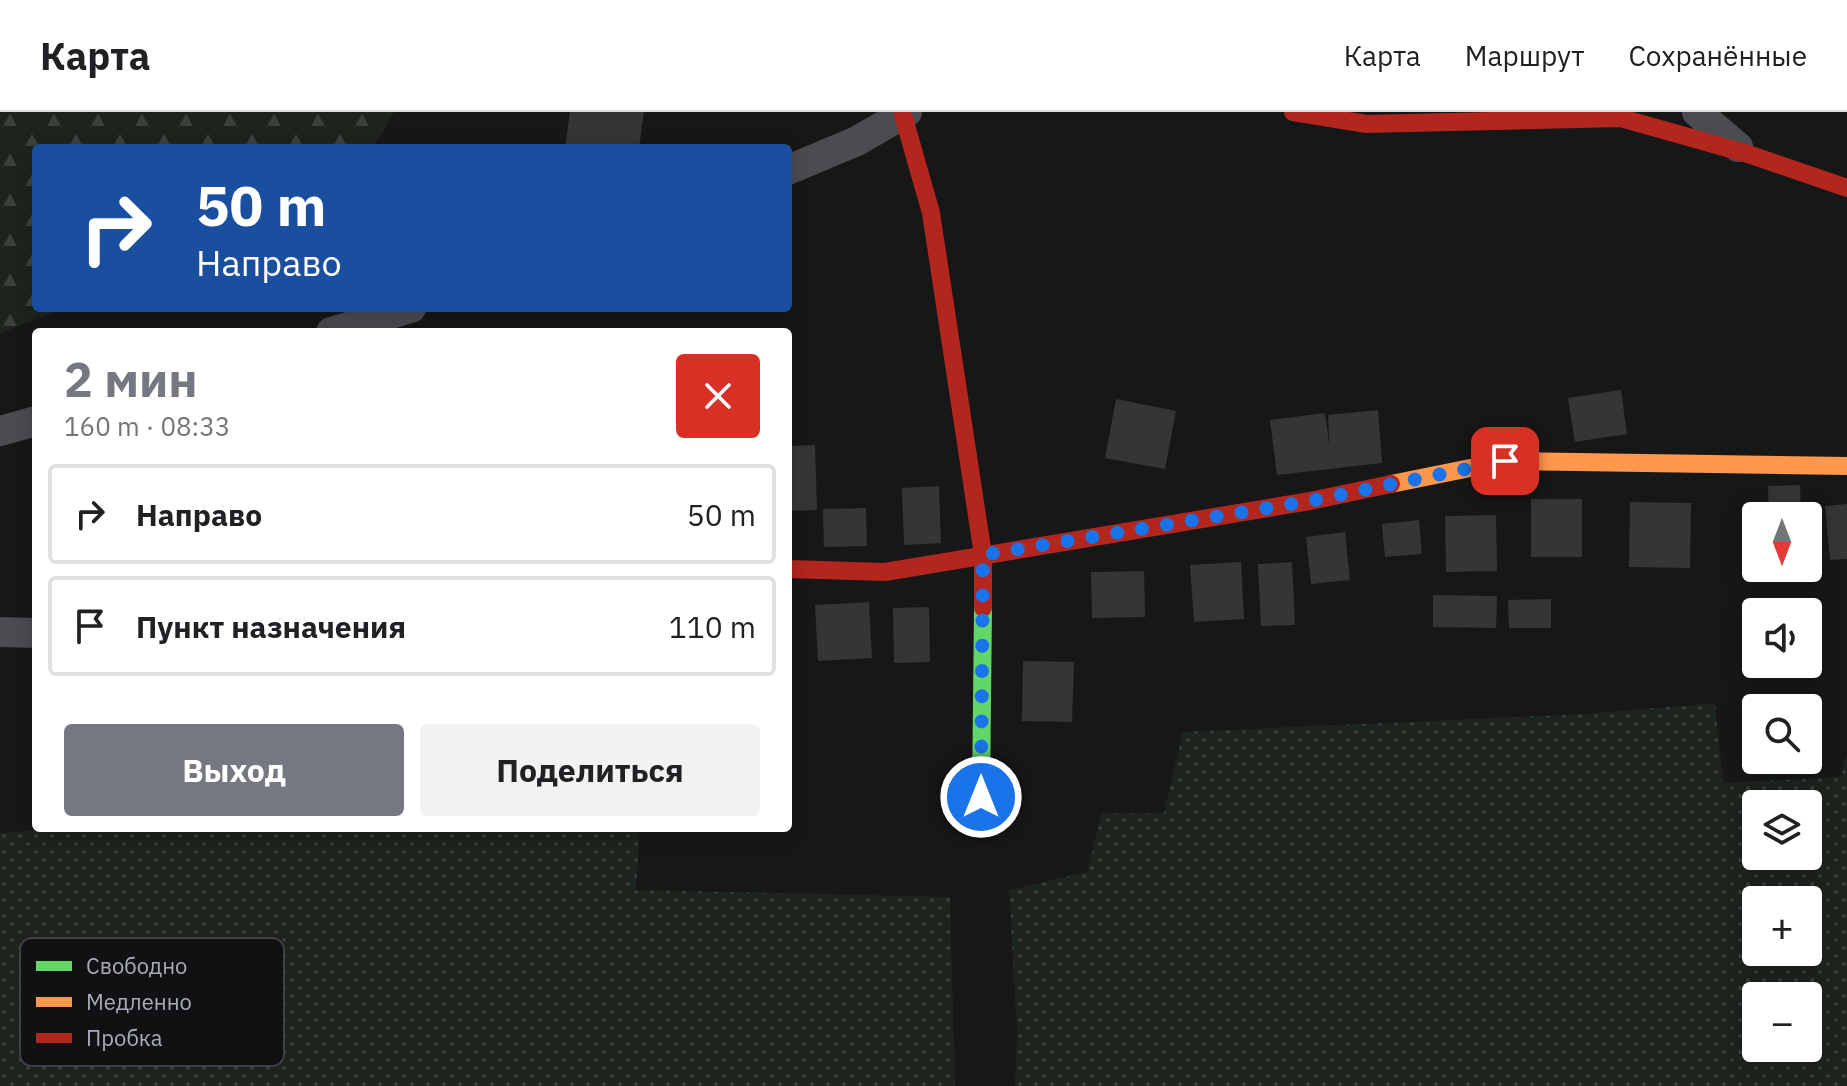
<!DOCTYPE html>
<html lang="ru">
<head>
<meta charset="utf-8">
<style>
	:root { --surface:#fff; --page:#f2f2f2; --text:#202124; --muted:#757577; --line:#e0e0e0; --accent:#757880 }
	body { margin:0; font-family:"IBM Plex Sans",sans-serif; background:var(--page); color:var(--text); height:100vh; display:flex; flex-direction:column; font-size:30px; white-space:nowrap }
	* { box-sizing:border-box; margin:0 }
	p { font-size:26px; color:var(--muted) }
	.icon { flex:none; width:44px; height:44px; fill:none; stroke:currentColor; stroke-width:2; stroke-linecap:round; stroke-linejoin:round }
	.map { position:relative; flex:1; overflow:hidden }
	.drawer { position:absolute; left:32px; top:216px; width:760px; height:504px; display:flex; flex-direction:column; background:var(--surface); border-radius:8px; box-shadow:0 4px 20px #0003 }
	.drawer>* { flex:none }
	.top-card { position:absolute; left:32px; top:32px; width:760px; height:168px; border-radius:8px; box-shadow:0 4px 20px #0003; background:#1a4fa0; color:#fff; overflow:hidden }
	.needle { width:52px; rotate:180deg }
	.buttons { position:absolute; left:1742px; top:390px; display:grid; gap:16px }
	.buttons a { display:grid; place-items:center; width:80px; height:80px; border-radius:8px; background:var(--surface); box-shadow:0 4px 20px #0003; font-size:40px }
	.pin { position:absolute; display:grid; place-items:center; width:68px; height:68px; color:#fff; margin:-34px; border-radius:16px; box-shadow:0 4px 12px #0006 }
	.me { position:absolute; width:88px; margin:-44px; rotate:0deg; stroke-linejoin:round; filter:drop-shadow(0 0 6px #0008) }
	.turn { display:flex; align-items:center; gap:28px; height:168px; padding:0 32px; font-size:36px }
	.turn .icon { width:104px; height:104px; stroke-width:2.5 }
	.turn b { display:block; font-size:56px; line-height:68px }
	.round { display:grid; place-items:center; flex:none; width:84px; height:84px; border-radius:8px; background:var(--page) }
	.overview { display:flex; align-items:center; justify-content:space-between; height:136px; padding:0 32px }
	h1 { font-size:48px; font-weight:700; line-height:60px; color:var(--accent) }
	.action { display:flex; gap:16px; margin-top:auto; padding:16px 32px }
	.action a { flex:1; height:92px; border-radius:8px; background:var(--accent); color:#fff; font-size:32px; font-weight:700; line-height:92px; text-align:center }
	.action a+a { background:var(--page); color:var(--text) }
	ul { padding:0; list-style:none }
	li { display:flex; align-items:center; gap:24px; height:100px; margin:0 16px 12px; padding:0 16px; border:4px solid var(--line); border-radius:8px }
	li div { flex:1 }
	li b { display:block; font-size:30px }
	li em { font-style:normal }
	header { display:flex; align-items:center; gap:48px; box-sizing:border-box; height:112px; padding:0 40px; background:var(--surface); border-bottom:2px solid var(--line) }
	header strong { font-size:38px }
	nav { display:flex; gap:44px; margin-inline-start:auto; font-size:28px }
	.map>svg:first-child { display:block }
</style>
</head>
<body>
<header>
<strong>Карта</strong>
<nav><a>Карта</a><a>Маршрут</a><a>Сохранённые</a></nav>
</header>
<div class="map">
<svg width="1847" height="974" viewBox="0 0 1847 974">
	<defs>
		<pattern id="forest-firs" width="22" height="20" patternUnits="userSpaceOnUse" patternTransform="scale(2)"><rect width="22" height="20" fill="#1d241e"/><path d="M5 1l3.5 6h-7zM16 11l3.5 6h-7z" fill="#3b413d"/></pattern>
		<pattern id="garden-dots" width="8" height="8" patternUnits="userSpaceOnUse" patternTransform="scale(2)"><rect width="8" height="8" fill="#1d241e"/><path d="M2 2h.1M6 6h.1" fill="none" stroke="#3b413d" stroke-width="1.8" stroke-linecap="round"/></pattern>
	</defs>
	<rect width="100%" height="100%" fill="#171717"/>
	<path fill="url(#forest-firs)" d="M0,0H394L373,36H36V196H67L0,221Z"/>
	<path fill="url(#garden-dots)" fill-rule="evenodd" d="M1715,591L1723,671L1841,665L1847,641V974H1015L1017,919L1009,778L1087,760L1102,701H1164L1183,620L1586,602ZM1756,692H1808V744H1756ZM1756,788H1808V840H1756ZM1756,884H1808V936H1756Z
		M67,716H640L636,778L950,785L955,974H0V721Z"/>
	<path fill="#353536" d="M570,0H644L639,36H565Z
		M1621,278L1627,322L1575,330L1568,286Z
		M1116,287L1176,299L1165,357L1105,346Z
		M1378,298L1382,351L1277,363L1270,308L1325,301L1330,338L1328,303Z
		M815,333L817,398L788,399V334Z
		M1800,373L1801,404H1769L1768,374Z
		M939,374L941,431L904,433L902,376Z
		M1531,387H1582V445H1531Z
		M1630,390L1691,391L1690,456L1629,455Z
		M1847,392V447L1830,448L1825,394Z
		M866,396L867,434L824,435L823,397Z
		M1496,403L1497,459L1446,460L1445,404Z
		M1419,408L1422,442L1385,445L1382,412Z
		M1345,420L1350,468L1311,472L1306,425Z
		M1241,450L1244,507L1194,510L1190,453Z
		M1292,450L1295,513L1261,514L1258,452Z
		M1144,459L1145,505L1092,506L1091,460Z
		M1433,483L1497,484L1496,516L1433,515Z
		M1551,487V516H1509L1508,488Z
		M869,490L872,546L818,549L815,493Z
		M929,495L930,550L894,551L893,496Z
		M1023,549L1074,550L1072,610L1022,609Z"/>
	<g fill="none" stroke-linecap="round" stroke-linejoin="round">
		<path stroke="#4b4c50" stroke-width="30" d="M1697,0L1738,35
			M788,58L857,29L907,0
			M331,220L411,196
			M0,319L36,309
			M0,520L36,521"/>
		<path stroke="#63d668" stroke-width="18" d="M981,685L983,496"/>
		<path stroke="#ff974d" stroke-width="18" d="M1391,372L1505,349L1847,354"/>
		<path stroke="#b3261e" stroke-width="18" d="M1293,0L1367,12L1621,6L1745,41L1847,76
			M903,3L931,101L983,443V496
			M788,457L885,460L1310,389L1391,372"/>
	</g>
	<g fill="none" stroke-linecap="round" stroke-linejoin="round">
		<path stroke="#1a73e8" stroke-width="14" stroke-dasharray="0 25.2" d="M981,685L983,443L1310,389L1505,349"/>
	</g>
	<rect x="20" y="826" width="264" height="128" rx="12" fill="#111113" stroke="#3e4045" stroke-width="2"/>
	<rect x="36" y="849" width="36" height="10" fill="#63d668"/>
	<rect x="36" y="885" width="36" height="10" fill="#ff974d"/>
	<rect x="36" y="921" width="36" height="10" fill="#b3261e"/>
	<g font-size="22" fill="#a8adb8">
		<text x="86" y="862">Свободно</text>
		<text x="86" y="898">Медленно</text>
		<text x="86" y="934">Пробка</text>
	</g>
</svg>
<div class="buttons">
<a><svg class="needle" viewBox="-14 -14 28 28"><path d="M0-13l5 13h-10z" fill="#e53935"/><path d="M0 13l5-13h-10z" fill="#757577"/></svg></a>
<a><svg class="icon" aria-label="sound" viewBox="0 0 24 24"><path d="M4 9h4l5-4v14l-5-4H4zM17 9q2 3 0 6"/></svg></a>
<a><svg class="icon" aria-label="search" viewBox="0 0 24 24"><circle cx="10" cy="10" r="6"/><path d="M15 15l6 6"/></svg></a>
<a><svg class="icon" aria-label="layers" viewBox="0 0 24 24"><path d="M12 4l9 5-9 5-9-5zM3 14l9 5 9-5"/></svg></a>
<a>+</a>
<a>−</a>
</div>
<div class="pin" style="left:1505px;top:349px;background:#d93025"><svg class="icon" aria-label="arrive" viewBox="0 0 24 24"><path d="M6 21V4h12l-3 4 3 4H6"/></svg></div>
<svg class="me" style="left:981px;top:685px" viewBox="-20 -20 40 40"><circle r="17" fill="#1a73e8" stroke="#fff" stroke-width="3"/><path d="M0-11L8 9 0 5-8 9z" fill="#fff"/></svg>
<div class="top-card">
<div class="turn"><svg class="icon" aria-label="right" viewBox="0 0 24 24"><path d="M7 20v-9h11M14 6l5 5-5 5"/></svg><div><b>50 m</b>Направо</div></div>
</div>
<section class="drawer">
<div class="overview"><div><h1>2 мин</h1><p>160 m · 08:33</p></div><a class="round" style="background:#d93025;color:#fff"><svg class="icon" aria-label="close" viewBox="0 0 24 24"><path d="M6 6l12 12M18 6L6 18"/></svg></a></div>
<ul>
<li><svg class="icon" aria-label="right" viewBox="0 0 24 24"><path d="M7 20v-9h11M14 6l5 5-5 5"/></svg><div><b>Направо</b></div><em>50 m</em></li>
<li><svg class="icon" aria-label="arrive" viewBox="0 0 24 24"><path d="M6 21V4h12l-3 4 3 4H6"/></svg><div><b>Пункт назначения</b></div><em>110 m</em></li>
</ul>
<div class="action"><a>Выход</a><a>Поделиться</a></div>
</section>
</div>
</body>
</html>
